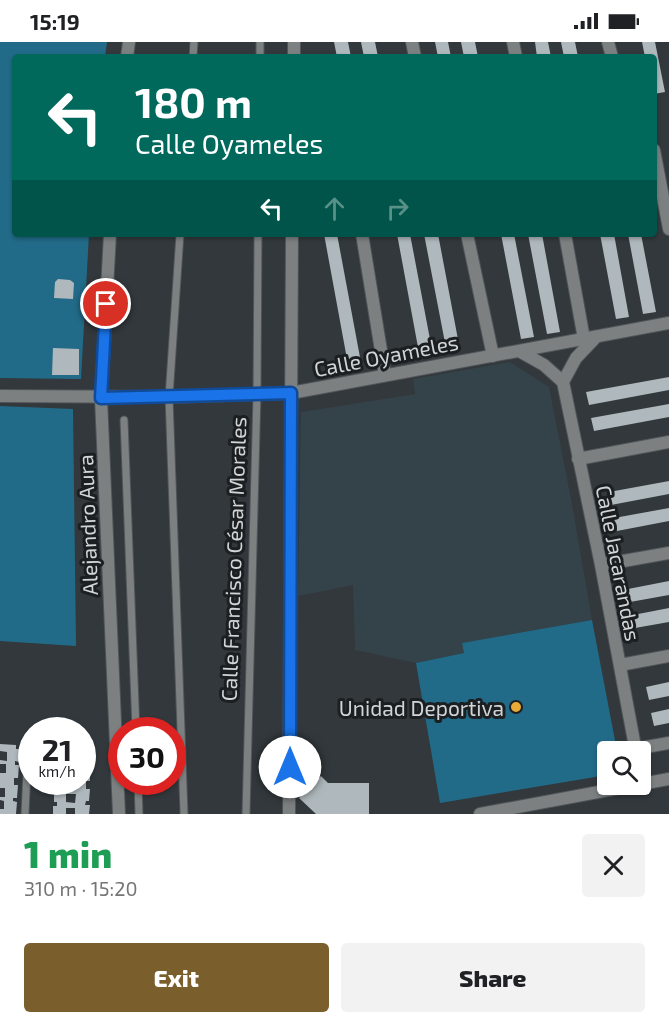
<!DOCTYPE html>
<html lang="en">
<head>
<meta charset="utf-8">
<style>
	:root { --surface:#fff; --page:#f2f2f2; --text:#202124; --muted:#757577; --accent:#7a5f2d }
	body { margin:0; font-family:"Exo 2",sans-serif; background:var(--page); color:var(--text); height:100vh; display:flex; flex-direction:column; font-size:22px; white-space:nowrap }
	* { box-sizing:border-box; margin:0 }
	p { font-size:20px; color:var(--muted) }
	.icon { flex:none; width:33px; height:33px; fill:none; stroke:currentColor; stroke-width:2; stroke-linecap:round; stroke-linejoin:round }
	.map { position:relative; height:772px; overflow:hidden }
	.sheet { display:flex; flex-direction:column; background:var(--surface); flex:1 }
	.sheet>* { flex:none }
	.guide { position:absolute; left:12px; top:12px; width:645px; height:183px; border-radius:6px; box-shadow:0 2px 4px #0004; background:#00695c; color:#fff; overflow:hidden }
	.tools { position:absolute; left:597px; top:699px; display:grid; gap:12px }
	.tools a { display:grid; place-items:center; width:54px; height:54px; border-radius:6px; background:var(--surface); box-shadow:0 2px 4px #0004; font-size:30px }
	.speed { position:absolute; left:18px; top:675px; display:flex; gap:12px; font-size:30px; font-weight:700; text-align:center }
	.speed>* { display:grid; place-content:center; width:78px; height:78px; border-radius:50%; background:var(--surface); box-shadow:0 2px 4px #0004; line-height:1 }
	.speed small { font-size:15px; font-weight:400 }
	.speed .limit { border:9px solid #d22; background:#fff; color:#111 }
	.pin { position:absolute; display:grid; place-items:center; width:51px; height:51px; color:#fff; margin:-26px; border:3px solid #fff; border-radius:50%; box-shadow:0 2px 6px #0007 }
	.me { position:absolute; width:66px; margin:-33px; rotate:0deg; stroke-linejoin:round; filter:drop-shadow(0 0 4px #0008) }
	.turn { display:flex; align-items:center; gap:21px; height:126px; padding:0 24px; font-size:27px }
	.turn .icon { width:78px; height:78px; stroke-width:2.5 }
	.turn b { display:block; font-size:42px; line-height:51px }
	.lanes { display:flex; align-items:center; height:57px; padding:0 24px; background:#0003; justify-content:center; gap:30px; direction:ltr }
	.lanes .off { opacity:.35 }
	.round { display:grid; place-items:center; flex:none; width:63px; height:63px; border-radius:6px; background:var(--page) }
	.overview { display:flex; align-items:center; justify-content:space-between; height:102px; padding:0 24px }
	h1 { font-size:36px; font-weight:800; line-height:45px; color:#1e9e55 }
	.button { display:flex; gap:12px; margin-top:auto; padding:12px 24px }
	.button a { flex:1; height:69px; border-radius:6px; background:var(--accent); color:#fff; font-size:24px; font-weight:800; line-height:69px; text-align:center }
	.button a+a { background:var(--page); color:var(--text) }
	.status { display:flex; justify-content:space-between; align-items:center; height:42px; padding:0 30px; background:var(--surface); direction:ltr }
	.status svg { height:16px; fill:currentColor }
	.map>svg:first-child { display:block }
</style>
</head>
<body>
<div class="status"><b>15:19</b><svg viewBox="0 0 49 12"><path d="M0 12V9h3v3zM5 12V6h3v6zM10 12V3h3v9zM15 12V0h3v12zM26 1h20v11H26zM47 4h2v5h-2z"/></svg></div>
<div class="map">
<svg width="669" height="772" viewBox="0 0 669 772">
	<rect width="100%" height="100%" fill="#32383c"/>
	<path fill="#344249" d="M510,320L549,345L572,462L592,578L462,601L464,611L416,621L355,608L353,543L298,554L301,370L415,352L413,337Z"/>
	<path fill="#226b88" d="M0,0H107L105,15H15V192H89L81,337L0,336Z
		M0,364L73,367L76,604L0,599Z
		M592,578L617,709L608,710L607,733L440,761L416,621L464,611L462,601Z"/>
	<path fill="#afb8bc" fill-rule="evenodd" d="M334,0H348L351,15H337Z
		M361,0H375L378,15H364Z
		M435,0H448L451,15H438Z
		M461,0H475L478,15H464Z
		M535,0H548L551,15H537Z
		M561,0H575L578,15H564Z
		M642,0H655L665,50L654,52V15H645Z
		M324,192H337L362,326L349,328Z
		M397,192H410L433,313L420,316Z
		M424,192H438L460,308L447,311Z
		M501,192H514L534,295L521,297Z
		M528,192H542L560,290L547,292Z
		M600,192H614L629,275L616,277Z
		M628,192H641L656,270L643,272Z
		M58,237L70,238L74,241L73,257L54,256L55,240Z
		M53,306L79,307V333H52Z
		M669,335V348L589,363L586,350Z
		M669,362V375L594,389L591,376Z
		M669,439V452L611,463L609,450Z
		M669,466V479L617,489L614,476Z
		M669,539V553L630,560L628,547Z
		M669,566V580L635,586L633,573Z
		M669,640V654L649,658L646,645Z
		M669,667V681L654,684L651,671Z
		M0,702L16,703V707H20L19,720L15,719V723H19L18,736H14V743H18L17,756H13V759L17,760L16,772H0V767H4V759L0,758V755H5V746H0V731H6V722H0V718L7,719V710L0,709Z
		M82,708L90,710V722H86V727H90V739H86V747H90L89,759H86L85,763H90L89,772H75V766H66V772H53V764H57V760H54V747H57L58,740H82ZM66,752H76L75,761L66,760Z
		M321,734L328,741H369V772H316L299,756Z"/>
	<g fill="none" stroke-linecap="round" stroke-linejoin="round">
		<g stroke="#4f5458" stroke-width="9">
			<path id="service" d="M193,15L194,0
				M260,15V0
				M180,192L169,355L184,771
				M124,378L136,688
				M138,740L139,772
				M25,772L28,707
				M246,772L257,352L258,192"/>
		</g>
		<g stroke="#4f5458" stroke-width="14">
			<path id="minor" d="M412,0L415,15
				M513,0L516,15
				M608,0L612,15
				M127,15L129,0
				M294,15V0
				M654,108L669,187
				M110,192L101,356L119,772
				M362,192L385,333
				M467,192L493,314
				M565,192L584,297
				M519,309L544,323L563,340L601,523L636,710
				M563,340L576,316L596,295
				M0,354L169,355L291,351L669,281
				M578,417L669,400
				M601,523L669,511
				M620,623L669,614
				M635,707L669,701
				M289,772L292,192"/>
		</g>
		<g stroke="#4f5458" stroke-width="14">
			<path id="tertiary" d="M480,772L669,737"/>
		</g>
		<use href="#service" stroke="#7c8081" stroke-width="7"/>
		<use href="#minor" stroke="#7c8081" stroke-width="12"/>
		<use href="#tertiary" stroke="#7c8081" stroke-width="12"/>
	</g>
	<g fill="none" stroke-linecap="round" stroke-linejoin="round">
		<g stroke="#114b97" stroke-width="15">
			<path id="route" d="M106,262L101,356L291,351L290,725"/>
		</g>
		<use href="#route" stroke="#1a73e8" stroke-width="10"/>
	</g>
	<circle fill="#e9ab38" stroke="#1c1f21" stroke-width="2" cx="516" cy="665" r="6"/>
	<g text-anchor="middle" dominant-baseline="central" stroke-width="6" stroke-linejoin="round" paint-order="stroke">
		<g font-size="21" fill="#d1d5d7" stroke="#1c1f21">
			<text transform="translate(386 313) rotate(-11)">Calle Oyameles</text>
			<text transform="translate(87 483) rotate(-92)">Alejandro Aura</text>
			<text transform="translate(233 517) rotate(-88)">Calle Francisco César Morales</text>
			<text transform="translate(619 521) rotate(79)">Calle Jacarandas</text>
		</g>
		<g font-size="21" fill="#d1d5d7" stroke="#1c1f21" text-anchor="end">
			<text x="504" y="665">Unidad Deportiva</text>
		</g>
	</g>
</svg>
<div class="tools">
<a><svg class="icon" aria-label="search" viewBox="0 0 24 24"><circle cx="10" cy="10" r="6"/><path d="M15 15l6 6"/></svg></a>
</div>
<div class="speed"><div>21<small>km/h</small></div><div class="limit">30</div></div>
<div class="pin" style="left:106px;top:262px;background:#d93025"><svg class="icon" aria-label="arrive" viewBox="0 0 24 24"><path d="M6 21V4h12l-3 4 3 4H6"/></svg></div>
<svg class="me" style="left:290px;top:725px" viewBox="-20 -20 40 40"><circle r="19" fill="#fff"/><path d="M0-13L10 11 0 6-10 11z" fill="#1a73e8"/></svg>
<div class="guide">
<div class="turn"><svg class="icon" aria-label="left" viewBox="0 0 24 24"><path d="M17 20v-9H6M10 6l-5 5 5 5"/></svg><div><b>180 m</b>Calle Oyameles</div></div>
<div class="lanes"><svg class="icon" aria-label="left" viewBox="0 0 24 24"><path d="M17 20v-9H6M10 6l-5 5 5 5"/></svg><svg class="icon off" aria-label="ahead" viewBox="0 0 24 24"><path d="M12 20V5M6 11l6-6 6 6"/></svg><svg class="icon off" aria-label="right" viewBox="0 0 24 24"><path d="M7 20v-9h11M14 6l5 5-5 5"/></svg></div>
</div>
</div>
<section class="sheet">
<div class="overview"><div><h1>1 min</h1><p>310 m · 15:20</p></div><a class="round"><svg class="icon" aria-label="close" viewBox="0 0 24 24"><path d="M6 6l12 12M18 6L6 18"/></svg></a></div>
<div class="button"><a>Exit</a><a>Share</a></div>
</section>
</body>
</html>
